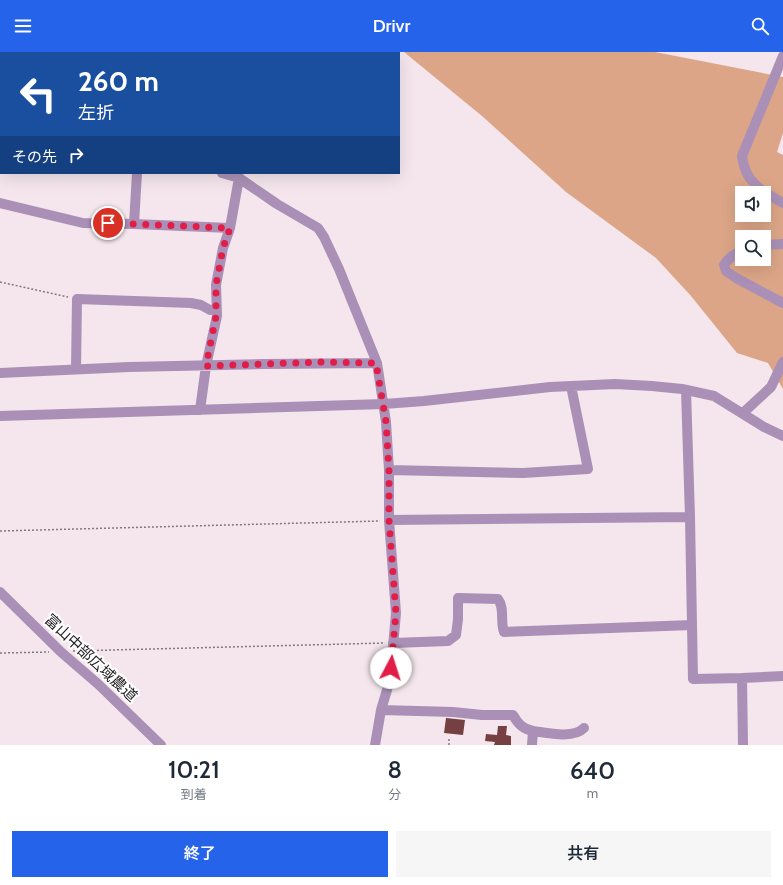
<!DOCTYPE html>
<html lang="ja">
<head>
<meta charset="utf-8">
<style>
	:root { --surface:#fff; --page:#f6f6f7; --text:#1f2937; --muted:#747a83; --accent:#2563eb }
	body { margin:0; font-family:Cabin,"Noto Sans JP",sans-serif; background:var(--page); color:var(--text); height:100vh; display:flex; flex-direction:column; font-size:15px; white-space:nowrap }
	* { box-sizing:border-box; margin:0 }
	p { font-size:13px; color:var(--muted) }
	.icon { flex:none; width:22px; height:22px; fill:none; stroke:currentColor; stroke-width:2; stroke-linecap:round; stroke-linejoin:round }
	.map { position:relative; height:693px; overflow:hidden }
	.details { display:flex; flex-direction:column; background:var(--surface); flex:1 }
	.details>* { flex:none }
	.top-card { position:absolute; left:0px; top:0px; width:400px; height:122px; box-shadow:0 4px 16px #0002; background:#1a4fa0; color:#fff; overflow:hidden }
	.controls { position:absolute; left:735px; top:134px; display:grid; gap:8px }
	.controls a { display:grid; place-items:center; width:36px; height:36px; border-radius:0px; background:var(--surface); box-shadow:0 4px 16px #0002; font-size:20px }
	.pin { position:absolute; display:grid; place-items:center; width:34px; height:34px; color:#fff; margin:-17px; border:2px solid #fff; border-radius:50%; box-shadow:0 1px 4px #0007 }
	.me { position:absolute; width:44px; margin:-22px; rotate:5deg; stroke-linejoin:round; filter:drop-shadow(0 0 3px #0008) }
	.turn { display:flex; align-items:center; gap:14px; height:84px; padding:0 12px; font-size:18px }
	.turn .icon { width:52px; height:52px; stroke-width:2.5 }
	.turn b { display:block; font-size:28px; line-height:34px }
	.then { display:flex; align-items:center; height:38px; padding:0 12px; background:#0003; gap:8px; font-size:15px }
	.eta { display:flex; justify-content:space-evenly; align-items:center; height:68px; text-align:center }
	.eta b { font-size:24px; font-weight:600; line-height:28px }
	.button { display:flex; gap:8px; margin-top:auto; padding:8px 12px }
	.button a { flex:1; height:46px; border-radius:0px; background:var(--accent); color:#fff; font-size:16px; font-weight:600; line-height:46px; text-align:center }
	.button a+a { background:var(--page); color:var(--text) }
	header { display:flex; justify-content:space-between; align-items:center; height:52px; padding:0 12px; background:var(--accent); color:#fff; font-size:18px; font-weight:600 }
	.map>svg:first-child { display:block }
</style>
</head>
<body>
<header><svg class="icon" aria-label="menu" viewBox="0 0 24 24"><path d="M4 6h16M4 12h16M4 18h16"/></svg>Drivr<svg class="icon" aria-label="search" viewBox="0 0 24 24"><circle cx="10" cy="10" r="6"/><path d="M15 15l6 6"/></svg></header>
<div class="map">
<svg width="783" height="693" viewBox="0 0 783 693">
	<rect width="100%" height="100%" fill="#f4e6ec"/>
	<path fill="#dca587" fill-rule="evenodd" d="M404,0H655L783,25V81L777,100L783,103V337L768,311L737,301L691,244L656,206L566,140L482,64ZM742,141H764V163H742ZM742,185H764V207H742Z"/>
	<path fill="#763f42" d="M446,666L465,668L463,683L444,681Z
		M498,674H507L506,683L511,684V693H494L495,690L485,689L486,682L497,683Z"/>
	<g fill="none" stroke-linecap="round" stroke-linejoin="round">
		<path stroke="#81787d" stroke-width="1.5" stroke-dasharray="2 2" stroke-linecap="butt" d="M0,230L68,245
			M0,479L380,469
			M73,599L385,591
			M0,601L49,600
			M449,693V686"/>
		<path stroke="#aa90b6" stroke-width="10" d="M169,0L171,1
			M783,4L742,104C745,131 762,139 783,151
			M0,45H1
			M137,121L134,172L230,176
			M222,121L239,126L277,152L318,176L324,185L339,217L377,311L386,370L389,418V468L396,561L390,628L381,658L375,693
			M0,151L83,171L134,172
			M764,193L783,192
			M742,199C734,202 728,206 724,213L726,219L736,226L783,251
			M76,317L77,247L191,251L201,253L210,258H216
			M0,321L129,315L265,312L377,311
			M686,338L690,465
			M200,358L206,314L217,264L216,233L223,196L230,176L239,126L238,121
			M743,361L771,335L783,310
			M0,364L384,352L424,349L550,335L615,332L652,334L682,337L714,344L764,375L783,384
			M389,418L523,421L588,417L571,334
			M389,468L690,465L692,573
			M0,540L61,600L98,632L161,693
			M393,591L448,589L456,583L458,567V546L498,547C505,556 500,570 504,580L692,573L693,627L742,626
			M381,658L453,660L482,663H513C518,672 523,677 533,679L532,693
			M533,679C548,681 573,687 584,676
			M743,693L742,626L783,624"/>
	</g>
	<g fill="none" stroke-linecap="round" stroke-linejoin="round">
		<path stroke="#e11d48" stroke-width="7" stroke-dasharray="0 12.6" d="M108,171L230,176L223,196L216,233V264L206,314L321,310L376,311L386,370L389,418V468L396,561L391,616"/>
	</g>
	<g text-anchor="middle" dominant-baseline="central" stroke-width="4" stroke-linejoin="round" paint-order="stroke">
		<g font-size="15" fill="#1f1a1d" stroke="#fff">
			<text transform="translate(91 606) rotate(43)">富山中部広域農道</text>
		</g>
	</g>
</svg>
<div class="controls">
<a><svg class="icon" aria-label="sound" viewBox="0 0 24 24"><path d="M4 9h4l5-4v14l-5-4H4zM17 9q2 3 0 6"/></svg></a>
<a><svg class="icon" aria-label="search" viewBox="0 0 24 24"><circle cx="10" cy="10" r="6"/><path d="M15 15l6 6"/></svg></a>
</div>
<div class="pin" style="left:108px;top:171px;background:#d93025"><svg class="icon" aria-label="arrive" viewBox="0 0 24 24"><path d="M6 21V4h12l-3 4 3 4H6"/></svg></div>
<svg class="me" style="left:391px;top:616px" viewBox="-20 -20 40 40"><circle r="19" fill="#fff"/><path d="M0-13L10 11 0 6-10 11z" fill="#e11d48"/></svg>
<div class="top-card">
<div class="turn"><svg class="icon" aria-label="left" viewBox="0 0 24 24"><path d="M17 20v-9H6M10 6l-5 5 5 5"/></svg><div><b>260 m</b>左折</div></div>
<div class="then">その先<svg class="icon" aria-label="right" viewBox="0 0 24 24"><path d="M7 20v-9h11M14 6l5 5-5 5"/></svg></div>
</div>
</div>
<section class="details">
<div class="eta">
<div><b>10:21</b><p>到着</p></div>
<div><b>8</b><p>分</p></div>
<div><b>640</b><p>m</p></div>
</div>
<div class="button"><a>終了</a><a>共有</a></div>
</section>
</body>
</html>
